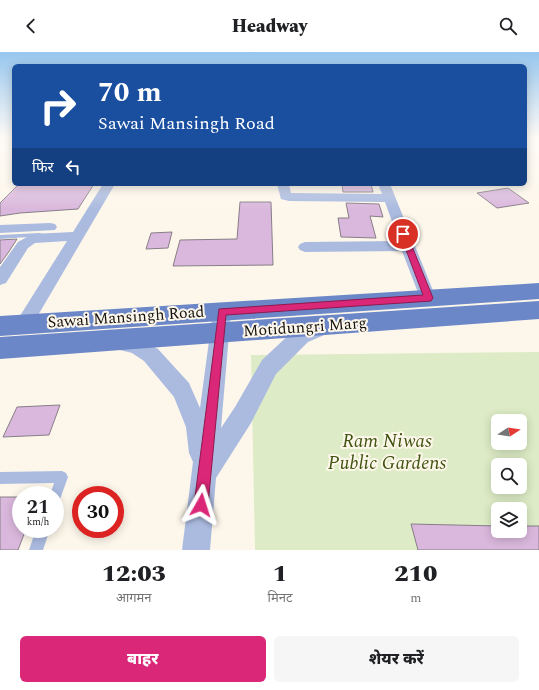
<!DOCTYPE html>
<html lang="hi">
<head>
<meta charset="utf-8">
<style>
	:root { --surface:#fff; --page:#f6f6f6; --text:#202124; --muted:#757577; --accent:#db2777 }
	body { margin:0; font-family:Spectral,"Noto Sans Devanagari",serif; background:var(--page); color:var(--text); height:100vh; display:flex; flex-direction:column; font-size:15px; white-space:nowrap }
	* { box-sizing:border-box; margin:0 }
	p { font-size:13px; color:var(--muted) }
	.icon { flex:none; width:22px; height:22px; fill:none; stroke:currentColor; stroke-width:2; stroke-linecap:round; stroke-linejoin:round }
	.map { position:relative; height:498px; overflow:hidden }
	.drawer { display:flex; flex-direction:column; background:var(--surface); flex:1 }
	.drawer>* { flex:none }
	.guide { position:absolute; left:12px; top:12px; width:515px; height:122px; border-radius:6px; box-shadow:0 2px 10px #0003; background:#1a4fa0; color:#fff; overflow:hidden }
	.needle { width:26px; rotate:78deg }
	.buttons { position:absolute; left:491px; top:362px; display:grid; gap:8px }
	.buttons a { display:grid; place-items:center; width:36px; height:36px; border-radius:6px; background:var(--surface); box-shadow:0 2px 10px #0003; font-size:20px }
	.speed { position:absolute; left:12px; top:434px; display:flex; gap:8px; font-size:20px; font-weight:700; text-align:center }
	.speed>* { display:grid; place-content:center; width:52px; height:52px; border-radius:50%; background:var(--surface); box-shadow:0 2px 10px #0003; line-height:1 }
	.speed small { font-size:10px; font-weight:400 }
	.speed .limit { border:6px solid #d22; background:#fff; color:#111 }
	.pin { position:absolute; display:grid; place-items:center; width:34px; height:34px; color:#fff; margin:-17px; border:2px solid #fff; border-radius:50%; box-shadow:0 1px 4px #0007 }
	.me { position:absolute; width:44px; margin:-22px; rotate:6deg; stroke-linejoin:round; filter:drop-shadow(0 0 3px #0008) }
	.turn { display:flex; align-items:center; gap:14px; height:84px; padding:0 20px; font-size:18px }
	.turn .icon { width:52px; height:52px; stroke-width:2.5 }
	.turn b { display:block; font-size:28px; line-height:34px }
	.then { display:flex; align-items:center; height:38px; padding:0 20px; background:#0003; gap:8px; font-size:15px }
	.eta { display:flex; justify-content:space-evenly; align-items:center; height:68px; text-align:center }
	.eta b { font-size:24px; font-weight:800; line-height:28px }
	.primary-button { display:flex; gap:8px; margin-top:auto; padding:8px 20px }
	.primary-button a { flex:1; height:46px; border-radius:6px; background:var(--accent); color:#fff; font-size:16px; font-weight:800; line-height:46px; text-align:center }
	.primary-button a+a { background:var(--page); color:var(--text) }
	header { display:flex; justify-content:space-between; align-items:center; height:52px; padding:0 20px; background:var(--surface); font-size:18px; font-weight:800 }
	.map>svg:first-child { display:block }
</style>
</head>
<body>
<header><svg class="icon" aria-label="back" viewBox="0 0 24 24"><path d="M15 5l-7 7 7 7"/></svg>Headway<svg class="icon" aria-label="search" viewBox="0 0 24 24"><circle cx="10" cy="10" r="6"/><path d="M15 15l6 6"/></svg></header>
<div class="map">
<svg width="539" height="498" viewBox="0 0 539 498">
	<rect width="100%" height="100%" fill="#fdf7eb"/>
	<path fill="#ddecc6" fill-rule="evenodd" d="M539,300V498H255L251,303ZM498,369H520V391H498ZM498,413H520V435H498ZM498,457H520V479H498Z"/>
	<path fill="#dab8dd" stroke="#877e87" d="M19,132H94L78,157L20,161L0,164V151Z
		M342,132H371L373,140H343Z
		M508,136L529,151L497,156L477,141Z
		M240,150H271L273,213L173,214L180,188L237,187Z
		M346,151L379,152L383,165L370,164L376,186L341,185L338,166H349Z
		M172,180L168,196L146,197L151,181Z
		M17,187L8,201L0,212V188Z
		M60,353L49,383L3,385L17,355Z
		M0,445H21V477H26L18,498H0Z
		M411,472L498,474V479H520V474H539V498H418Z"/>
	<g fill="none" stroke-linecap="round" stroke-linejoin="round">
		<path fill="#abbbe0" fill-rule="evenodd" d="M40,181L42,182V184L0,187V183Z
			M62,419L66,421L68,425L59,450L55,452V443H50L54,431L0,432V420Z
			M36,477H50L43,498H29Z"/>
		<path fill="#abbbe0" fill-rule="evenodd" d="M103,132H115L30,277L24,279L18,277L15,272L18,267L67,189L35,191L28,196L6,231L0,233V215L18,190L32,182L73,180Z
			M277,132H289L291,141L382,142L378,132H390L436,246L434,251L428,252L422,251L402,199L305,200L300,198L298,195L300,192L305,190L399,189L385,150L289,149L281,147Z
			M50,171L55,172L57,175L55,178L0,181V173Z
			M222,252L228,254L231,259L221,376L235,355L262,308L294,278L323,268L329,271L332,276L329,281L308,290L276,322L251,371L216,426L210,498H182L193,410L189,401L186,375L174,345L144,309L132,301L112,296L110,290L112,284L119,282L137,286L158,297L189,331L200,356L213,259L216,254Z"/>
		<path fill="#6b87c8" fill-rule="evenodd" d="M539,231V247L0,284V264Z
			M539,249V267L0,307V285Z"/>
	</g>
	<linearGradient id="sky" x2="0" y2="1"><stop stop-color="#97c6ee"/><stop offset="0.55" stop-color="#fefbf6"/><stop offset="1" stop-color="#fefbf6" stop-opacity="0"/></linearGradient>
	<rect width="539" height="157" fill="url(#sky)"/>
	<path fill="#db2777" stroke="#8e194d" d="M403,179L407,182L433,246L431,249L226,263L208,453L206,458L201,460L196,458L194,453L219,257L423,243L400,182Z"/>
	<g text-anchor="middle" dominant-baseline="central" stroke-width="4" stroke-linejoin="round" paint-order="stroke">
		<g font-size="16" fill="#12100c" stroke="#fdf7eb">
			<text transform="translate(126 265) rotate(-4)">Sawai Mansingh Road</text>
			<text transform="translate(305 275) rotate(-4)">Motidungri Marg</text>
		</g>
		<g font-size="19" font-style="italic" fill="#405310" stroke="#fdf7eb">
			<text x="387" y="389">Ram Niwas<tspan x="387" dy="22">Public Gardens</tspan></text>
		</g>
	</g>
</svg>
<div class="buttons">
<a><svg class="needle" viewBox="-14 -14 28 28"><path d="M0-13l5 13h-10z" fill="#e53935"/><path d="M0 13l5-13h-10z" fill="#757577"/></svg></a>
<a><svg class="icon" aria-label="search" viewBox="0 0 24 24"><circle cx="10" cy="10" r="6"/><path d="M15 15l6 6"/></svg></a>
<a><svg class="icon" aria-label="layers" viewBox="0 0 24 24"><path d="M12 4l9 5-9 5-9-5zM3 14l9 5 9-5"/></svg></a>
</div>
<div class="speed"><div>21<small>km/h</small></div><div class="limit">30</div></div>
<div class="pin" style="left:403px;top:182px;background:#d93025"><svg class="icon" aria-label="arrive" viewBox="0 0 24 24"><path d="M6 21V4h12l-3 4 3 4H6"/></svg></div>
<svg class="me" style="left:201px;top:453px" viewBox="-20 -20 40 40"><path d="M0-17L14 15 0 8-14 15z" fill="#db2777" stroke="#fff" stroke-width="4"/></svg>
<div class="guide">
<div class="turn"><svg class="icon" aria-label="right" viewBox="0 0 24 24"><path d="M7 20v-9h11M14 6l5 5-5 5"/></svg><div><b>70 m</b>Sawai Mansingh Road</div></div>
<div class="then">फिर<svg class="icon" aria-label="left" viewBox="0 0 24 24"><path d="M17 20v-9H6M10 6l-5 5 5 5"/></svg></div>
</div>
</div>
<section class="drawer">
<div class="eta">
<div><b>12:03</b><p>आगमन</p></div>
<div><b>1</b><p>मिनट</p></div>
<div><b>210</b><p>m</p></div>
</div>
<div class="primary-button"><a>बाहर</a><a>शेयर करें</a></div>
</section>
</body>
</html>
